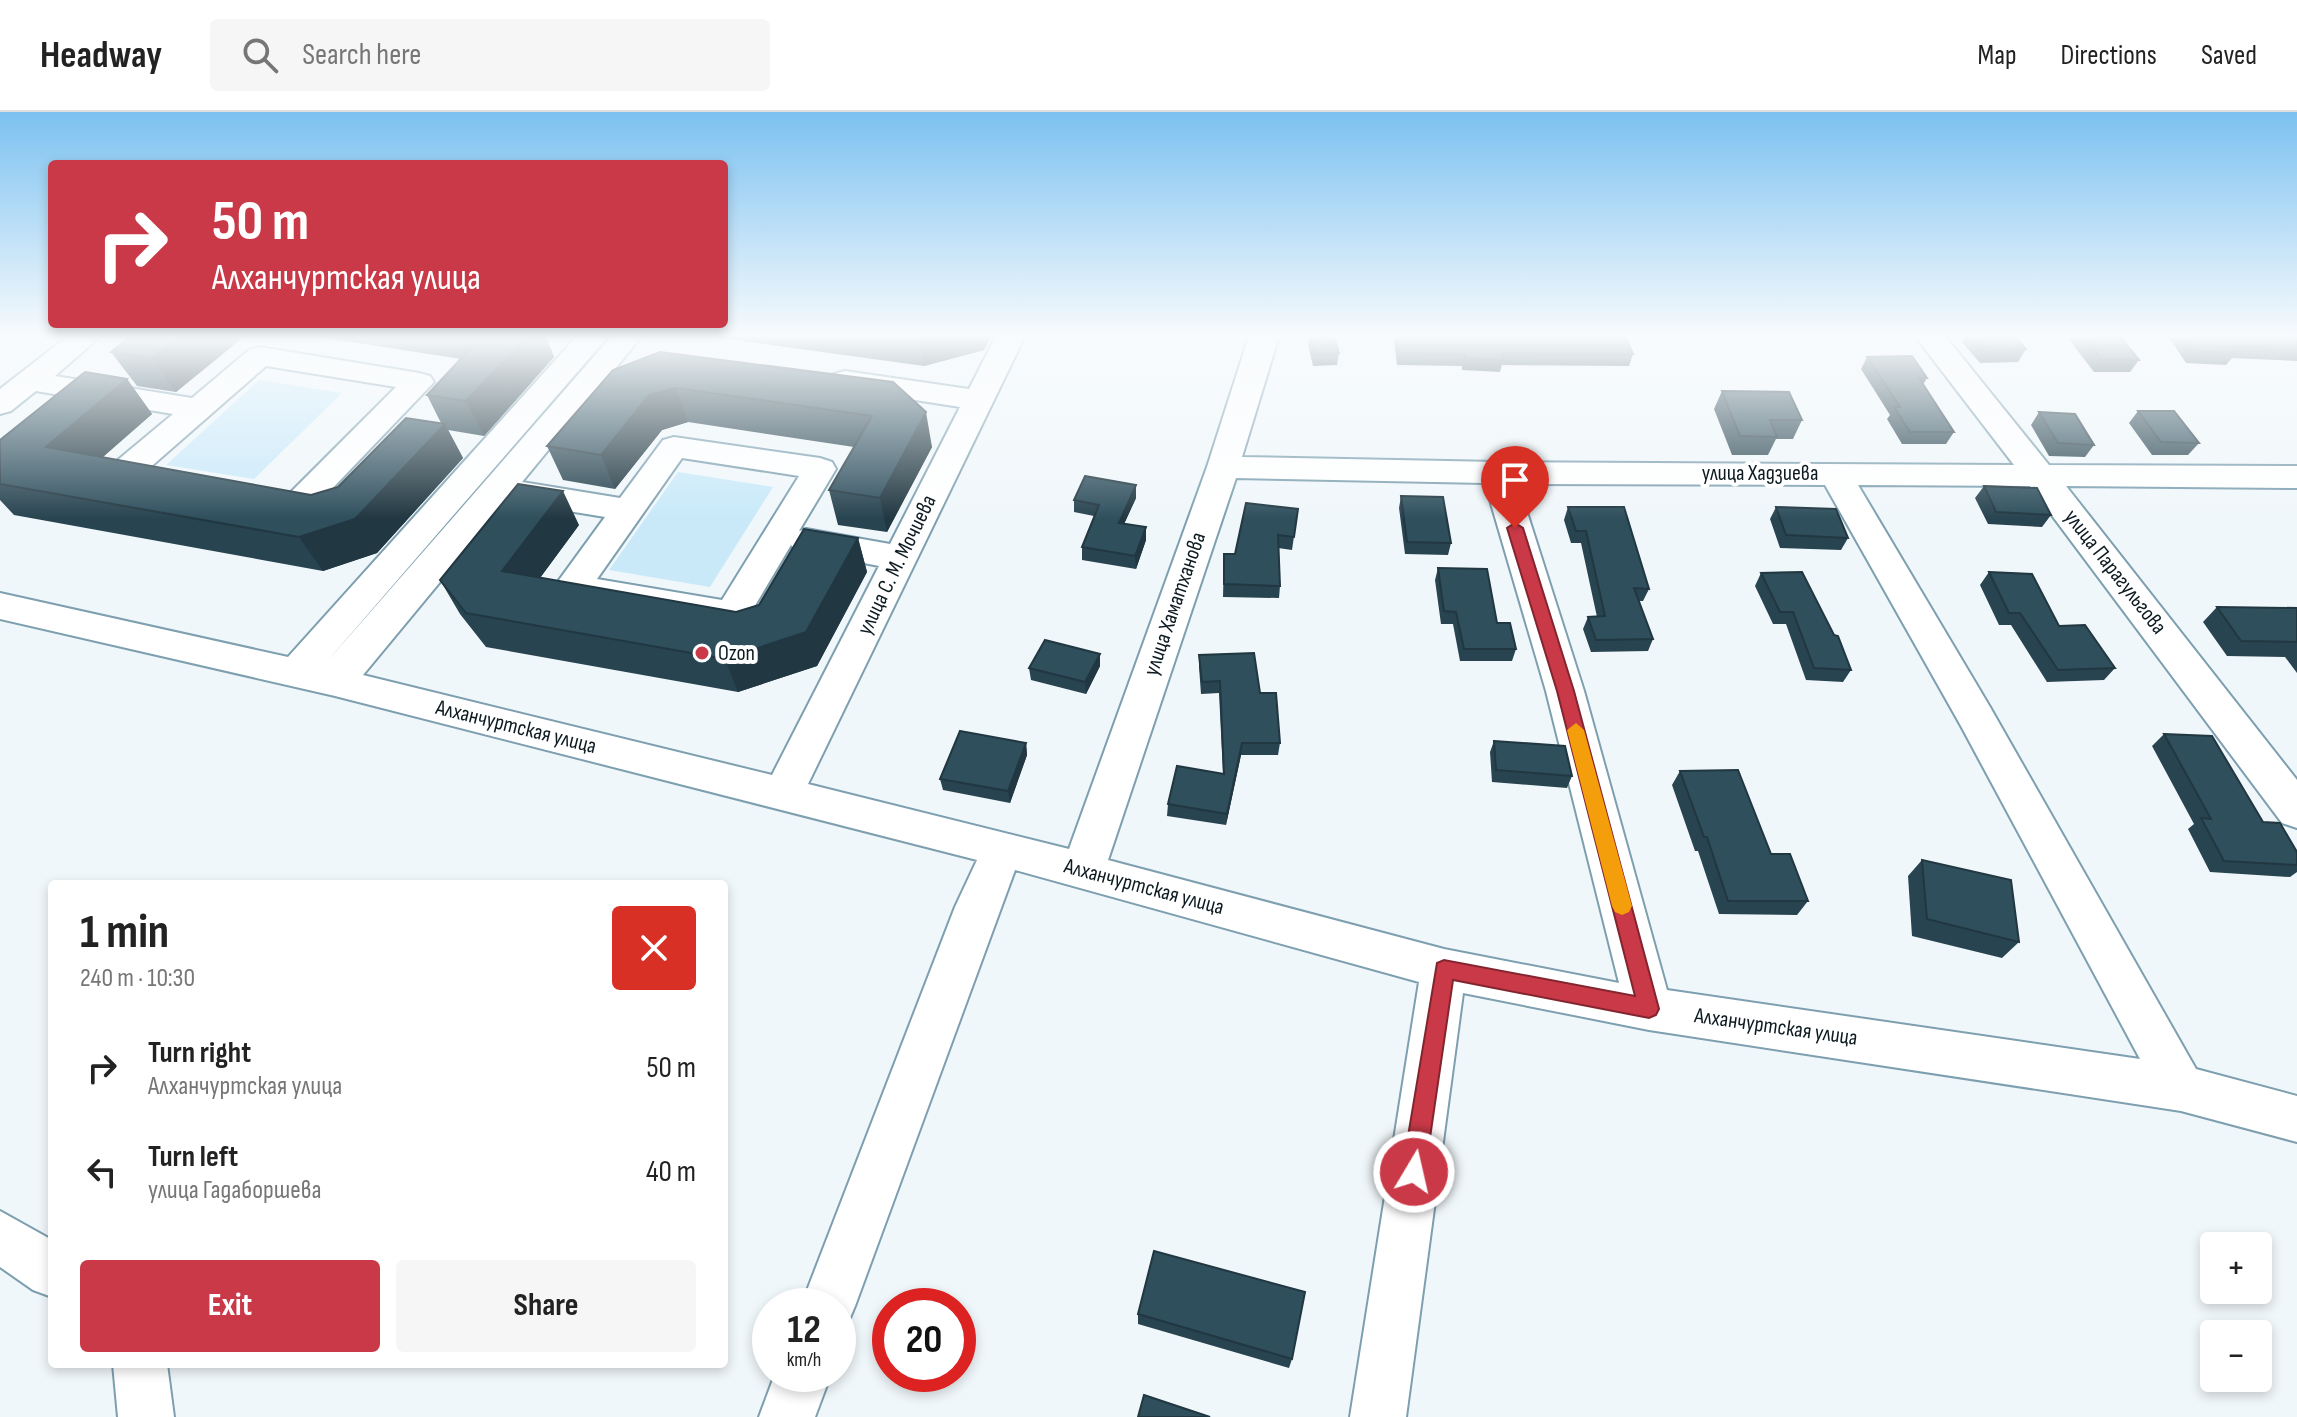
<!DOCTYPE html>
<html lang="en">
<head>
<meta charset="utf-8">
<style>
	:root { --surface:#fff; --page:#f6f6f6; --text:#222; --muted:#767676; --line:#e0e0e0; --accent:#ca3948 }
	body { margin:0; font-family:"Sofia Sans Condensed",sans-serif; background:var(--page); color:var(--text); height:100vh; display:flex; flex-direction:column; font-size:30px; white-space:nowrap }
	* { box-sizing:border-box; margin:0 }
	p { font-size:26px; color:var(--muted) }
	.icon { flex:none; width:44px; height:44px; fill:none; stroke:currentColor; stroke-width:2; stroke-linecap:round; stroke-linejoin:round }
	.map { position:relative; flex:1; overflow:hidden }
	.side { position:absolute; left:48px; top:768px; width:680px; height:488px; display:flex; flex-direction:column; background:var(--surface); border-radius:8px; box-shadow:0 4px 12px #0003 }
	.side>* { flex:none }
	.top-card { position:absolute; left:48px; top:48px; width:680px; height:168px; border-radius:8px; box-shadow:0 4px 12px #0003; background:#ca3948; color:#fff; overflow:hidden }
	.buttons { position:absolute; left:2200px; top:1120px; display:grid; gap:16px }
	.buttons a { display:grid; place-items:center; width:72px; height:72px; border-radius:8px; background:var(--surface); box-shadow:0 4px 12px #0003; font-size:40px }
	.speed { position:absolute; left:752px; top:1176px; display:flex; gap:16px; font-size:40px; font-weight:700; text-align:center }
	.speed>* { display:grid; place-content:center; width:104px; height:104px; border-radius:50%; background:var(--surface); box-shadow:0 4px 12px #0003; line-height:1 }
	.speed small { font-size:20px; font-weight:400 }
	.speed .limit { border:12px solid #d22; background:#fff; color:#111 }
	.pin { position:absolute; display:grid; place-items:center; width:68px; height:68px; color:#fff; margin:-82px -34px; border-radius:50% 50% 50% 0; rotate:-45deg; box-shadow:0 0 8px #0007 }
	.pin .icon { rotate:45deg }
	.me { position:absolute; width:88px; margin:-44px; rotate:9deg; stroke-linejoin:round; filter:drop-shadow(0 0 6px #0008) }
	.turn { display:flex; align-items:center; gap:28px; height:168px; padding:0 32px; font-size:36px }
	.turn .icon { width:104px; height:104px; stroke-width:2.5 }
	.turn b { display:block; font-size:56px; line-height:68px }
	.round { display:grid; place-items:center; flex:none; width:84px; height:84px; border-radius:8px; background:var(--page) }
	.headline { display:flex; align-items:center; justify-content:space-between; height:136px; padding:0 32px }
	h1 { font-size:48px; font-weight:700; line-height:60px }
	.button { display:flex; gap:16px; margin-top:auto; padding:16px 32px }
	.button a { flex:1; height:92px; border-radius:8px; background:var(--accent); color:#fff; font-size:32px; font-weight:700; line-height:92px; text-align:center }
	.button a+a { background:var(--page); color:var(--text) }
	ul { padding:0; list-style:none }
	li { display:flex; align-items:center; gap:24px; height:104px; padding:0 32px }
	li div { flex:1 }
	li b { display:block; font-size:30px }
	li em { font-style:normal }
	header { display:flex; align-items:center; gap:48px; box-sizing:border-box; height:112px; padding:0 40px; background:var(--surface); border-bottom:2px solid var(--line) }
	header strong { font-size:38px }
	nav { display:flex; gap:44px; margin-inline-start:auto; font-size:28px }
	.search { width:560px; height:72px; background:var(--page); display:flex; align-items:center; gap:20px; box-sizing:border-box; padding:0 28px; border-radius:8px; color:var(--muted); font-size:30px }
	.map>svg:first-child { display:block }
</style>
</head>
<body>
<header>
<strong>Headway</strong>
<div class="search"><svg class="icon" aria-label="search" viewBox="0 0 24 24"><circle cx="10" cy="10" r="6"/><path d="M15 15l6 6"/></svg>Search here</div>
<nav><a>Map</a><a>Directions</a><a>Saved</a></nav>
</header>
<div class="map">
<svg width="2297" height="1305" viewBox="0 0 2297 1305">
	<rect width="100%" height="100%" fill="#f0f7fa"/>
	<path fill="#c9e9f9" d="M259,268L342,281L254,367L166,353Z
		M678,360L773,375L710,475L609,458Z"/>
	<g fill="none" stroke-linecap="round" stroke-linejoin="round">
		<g stroke="#7d9faf" stroke-width="4">
			<path id="minor" d="M68,224H101L55,264L192,286L249,238L260,235L419,261L430,264L434,270L305,405L293,408L107,373L103,365L107,357L173,302L36,279L11,299L0,302V277ZM266,254L396,275L286,385L146,359Z
				M577,224H602L605,228L324,553L612,224H642L522,370L620,386L663,328L674,325L820,346L832,350L836,357L799,419L806,417L890,432L960,295L845,277L834,274L830,268L834,262L845,259L969,277L996,224H1025L808,672L1069,737L1207,355L1249,224H1279L1242,345L1498,350L2014,353L1915,224H1945L2049,353L2297,354V376L2066,374L2297,668V716L2282,711L2030,374L1858,373L1990,595L2196,957L2297,984V1030L2181,999L1649,918L1463,881L1406,1305H1350L1419,870L1015,758L855,1194L847,1213L838,1217V1194H801L955,795L977,748L335,584L0,507V481L288,545ZM682,346L799,364L722,488L597,467ZM1236,366L1485,371L1546,579L1619,871L1444,837L1108,748ZM1518,372L1825,373L1961,614L2140,947L1667,878L1584,579ZM507,389L605,405L554,475L559,484L731,516L744,512L791,433L794,437L879,454L772,663L363,563Z
				M0,1099L52,1128V1185L33,1178L0,1155Z
				M113,1252H167L174,1305H118Z
				M775,1262H831L815,1305H759Z"/>
		</g>
		<use href="#minor" fill="#fff" fill-rule="evenodd"/>
	</g>
	<path fill="#284450" d="M313,224H546L554,245L484,324L448,318L463,346L377,441L323,459L14,403L0,388V328L127,267L152,302L103,345L311,383L338,375L441,311L427,283L461,247Z
		M718,224H991L984,238L924,254L720,226Z
		M1309,224H1334L1339,241L1337,253L1313,254L1308,233Z
		M1395,224H1625L1633,242L1629,254L1502,253L1500,260L1462,258V254L1397,253L1394,229Z
		M1965,224H2015L2026,237L2018,250L1980,251L1962,230Z
		M2068,224H2120L2139,248L2130,260H2094L2068,226Z
		M2168,224H2297V249L2232,246L2226,253L2186,251Z
		M241,227L176,280L137,274L111,240Z
		M1867,245L1927,266L1923,273L1954,320L1946,332H1902L1887,307L1890,303L1861,257Z
		M613,258L893,270L932,335L887,420L838,413L829,378L854,335L688,310L662,318L615,377L563,368L547,334Z
		M1722,279L1802,308L1793,327H1776L1768,343H1732L1714,297Z
		M2138,299L2199,331L2188,343H2152L2129,311Z
		M2039,300L2094,333L2085,345L2049,344L2031,313Z
		M1984,374L2051,403L2042,415L1988,412L1975,386Z
		M1401,384L1451,431L1448,443L1405,442L1399,396Z
		M1136,386L1124,412L1146,415V428L1136,457L1082,448V435L1094,404L1074,400V388Z
		M1568,395L1649,477L1643,489H1639L1653,527L1648,539L1591,540L1583,517L1588,505H1597L1581,431H1571L1564,408Z
		M1776,395L1848,426L1841,438L1780,436L1770,407Z
		M1298,397L1292,438L1278,436L1280,474L1279,486L1223,485L1224,442H1235Z
		M579,413L540,466L736,500L759,493L858,426L867,460L817,554L738,580L486,535L460,502L440,468Z
		M1438,456L1497,511L1516,537L1512,549H1460L1453,512H1441L1435,468Z
		M1989,460L2059,514L2115,556L2104,568L2047,570L2011,513H1999L1980,473Z
		M1761,461L1851,558L1843,570L1806,568L1786,512H1773L1755,474Z
		M2217,495L2297,496V561L2285,545L2227,544L2203,510Z
		M1100,542V554L1086,582L1031,568L1029,556Z
		M1199,543L1260,581L1280,631L1278,643H1241L1226,713L1167,704L1168,692L1223,661L1219,581L1201,582L1199,555Z
		M2164,622L2297,740V760L2290,765L2210,760L2188,717L2194,712L2152,634Z
		M1494,629L1572,664L1567,676L1492,670L1490,640Z
		M1026,631L1027,643L1010,691L943,678L940,667Z
		M1680,659L1771,742L1808,789L1797,803L1719,802L1698,739H1695L1672,673Z
		M1922,748L2019,830L2002,846L1912,824L1908,764Z
		M1138,1202L1292,1247L1289,1256L1138,1212Z"/>
	<path fill="#213741" d="M180,224H248L241,227L176,280L152,246Z
		M527,224H546L554,245L484,324L466,289Z
		M919,224H991L984,238L924,254Z
		M127,267L152,302L75,369L46,335Z
		M676,276L688,310L662,318L615,377L601,343L649,283Z
		M926,300L932,335L887,420L880,386Z
		M445,312L463,346L377,441L323,459L299,425Z
		M1136,373V386L1119,423V411Z
		M563,379L579,413L520,493L502,459Z
		M1146,415V428L1136,457L1135,444Z
		M858,426L867,460L817,554L738,580L725,547Z
		M1100,542V554L1086,582L1085,570Z
		M1026,631L1027,643L1010,691L1008,679Z
		M1242,631L1241,643L1226,713L1227,702Z"/>
	<path fill="#2f4f5d" stroke="#213741" stroke-width="2" d="M131,224H180L152,246L111,240Z
		M482,224H527L466,289L427,283Z
		M1311,224H1334L1339,241L1315,242Z
		M1397,224H1625L1633,242L1502,241L1503,248L1465,246V242L1399,241Z
		M1976,224H2015L2026,237L1987,239Z
		M2084,224H2120L2139,248H2102Z
		M2185,224H2297V237L2231,234L2236,241L2195,239Z
		M660,240L893,270L926,300L880,386L829,378L872,304L676,276L649,283L601,343L547,334L613,258Z
		M1912,244L1927,266H1919L1954,320H1910L1894,295H1900L1867,245Z
		M85,260L127,267L46,335L311,383L338,375L406,306L445,312L355,407L299,425L0,372V328Z
		M1722,279L1789,280L1802,308H1770L1777,325L1740,324Z
		M2138,299H2174L2199,331L2161,330Z
		M2039,300L2075,302L2094,333L2058,331Z
		M1085,364L1136,373L1119,411L1146,415L1135,444L1082,435L1099,393L1074,388Z
		M518,372L563,379L502,459L736,500L759,493L804,417L858,426L806,520L725,547L466,501L440,468Z
		M1984,374L2037,376L2051,403L1996,400Z
		M1401,384L1443,385L1451,431L1407,430Z
		M1246,391L1298,397L1294,425L1278,423L1280,474L1224,472V442H1235Z
		M1568,395H1624L1649,477L1634,476L1653,527L1596,528L1588,505L1605,504L1586,419H1576Z
		M1776,395L1836,397L1848,426L1786,423Z
		M1438,456L1487,457L1497,511H1510L1516,537H1464L1456,500L1444,499Z
		M1802,460L1834,523L1838,524L1851,558L1814,556L1793,500H1780L1761,461Z
		M1989,460L2032,462L2059,514L2085,513L2115,556L2058,558L2020,501H2009Z
		M2217,495L2297,496V530L2241,529Z
		M1045,528L1100,542L1085,570L1029,556Z
		M1254,541L1260,581H1276L1280,631H1242L1227,702L1168,692L1177,654L1224,662L1220,569L1202,570L1199,543Z
		M960,619L1026,631L1008,679L940,667Z
		M2164,622L2212,624L2263,710L2280,711L2297,740V753L2224,749L2201,706L2211,707Z
		M1494,629L1565,634L1572,664L1496,658Z
		M1738,658L1771,742H1790L1808,789H1728L1707,725H1704L1680,659Z
		M1922,748L2011,768L2019,830L1927,807Z
		M1154,1139L1305,1180L1292,1247L1138,1202Z
		M1144,1283L1210,1305H1138Z"/>
	<linearGradient id="sky" x2="0" y2="1"><stop stop-color="#7bc1f0"/><stop offset="0.55" stop-color="#f8fbfd"/><stop offset="1" stop-color="#f8fbfd" stop-opacity="0"/></linearGradient>
	<rect width="2297" height="407" fill="url(#sky)"/>
	<path fill="#ca3948" stroke="#83252f" stroke-width="2" d="M1515,411L1523,416L1574,579L1659,897L1656,903L1649,906L1453,868L1425,1060L1422,1068L1414,1071L1406,1068L1402,1060L1437,851L1444,848L1635,884L1557,579L1507,416Z"/>
	<path fill="#f59e0b" d="M1576,611L1584,618L1632,794L1629,800L1622,803L1615,800L1612,794L1567,618Z"/>
	<circle fill="#ca3948" stroke="#fff" stroke-width="3" cx="702" cy="541" r="8"/>
	<g text-anchor="middle" dominant-baseline="central" stroke-width="8" stroke-linejoin="round" paint-order="stroke">
		<g font-size="22" fill="#0d1b21" stroke="#fff">
			<text x="1760" y="361">улица Хадзиева</text>
			<text transform="translate(897 453) rotate(-64)">улица С. М. Мочиева</text>
			<text transform="translate(2115 460) rotate(52)">улица Парагульгова</text>
			<text transform="translate(1175 492) rotate(-71)">улица Хаматханова</text>
			<text transform="translate(516 615) rotate(14)">Алханчуртская улица</text>
			<text transform="translate(1144 775) rotate(15)">Алханчуртская улица</text>
			<text transform="translate(1776 915) rotate(8)">Алханчуртская улица</text>
		</g>
		<g font-size="22" fill="#0d1b21" stroke="#fff" text-anchor="start">
			<text x="718" y="541">Ozon</text>
		</g>
	</g>
</svg>
<div class="buttons">
<a>+</a>
<a>−</a>
</div>
<div class="speed"><div>12<small>km/h</small></div><div class="limit">20</div></div>
<div class="pin" style="left:1515px;top:416px;background:#d93025"><svg class="icon" aria-label="arrive" viewBox="0 0 24 24"><path d="M6 21V4h12l-3 4 3 4H6"/></svg></div>
<svg class="me" style="left:1414px;top:1060px" viewBox="-20 -20 40 40"><circle r="17" fill="#ca3948" stroke="#fff" stroke-width="3"/><path d="M0-11L8 9 0 5-8 9z" fill="#fff"/></svg>
<div class="top-card">
<div class="turn"><svg class="icon" aria-label="right" viewBox="0 0 24 24"><path d="M7 20v-9h11M14 6l5 5-5 5"/></svg><div><b>50 m</b>Алханчуртская улица</div></div>
</div>
<section class="side">
<div class="headline"><div><h1>1 min</h1><p>240 m · 10:30</p></div><a class="round" style="background:#d93025;color:#fff"><svg class="icon" aria-label="close" viewBox="0 0 24 24"><path d="M6 6l12 12M18 6L6 18"/></svg></a></div>
<ul>
<li><svg class="icon" aria-label="right" viewBox="0 0 24 24"><path d="M7 20v-9h11M14 6l5 5-5 5"/></svg><div><b>Turn right</b><p>Алханчуртская улица</p></div><em>50 m</em></li>
<li><svg class="icon" aria-label="left" viewBox="0 0 24 24"><path d="M17 20v-9H6M10 6l-5 5 5 5"/></svg><div><b>Turn left</b><p>улица Гадаборшева</p></div><em>40 m</em></li>
</ul>
<div class="button"><a>Exit</a><a>Share</a></div>
</section>
</div>
</body>
</html>
